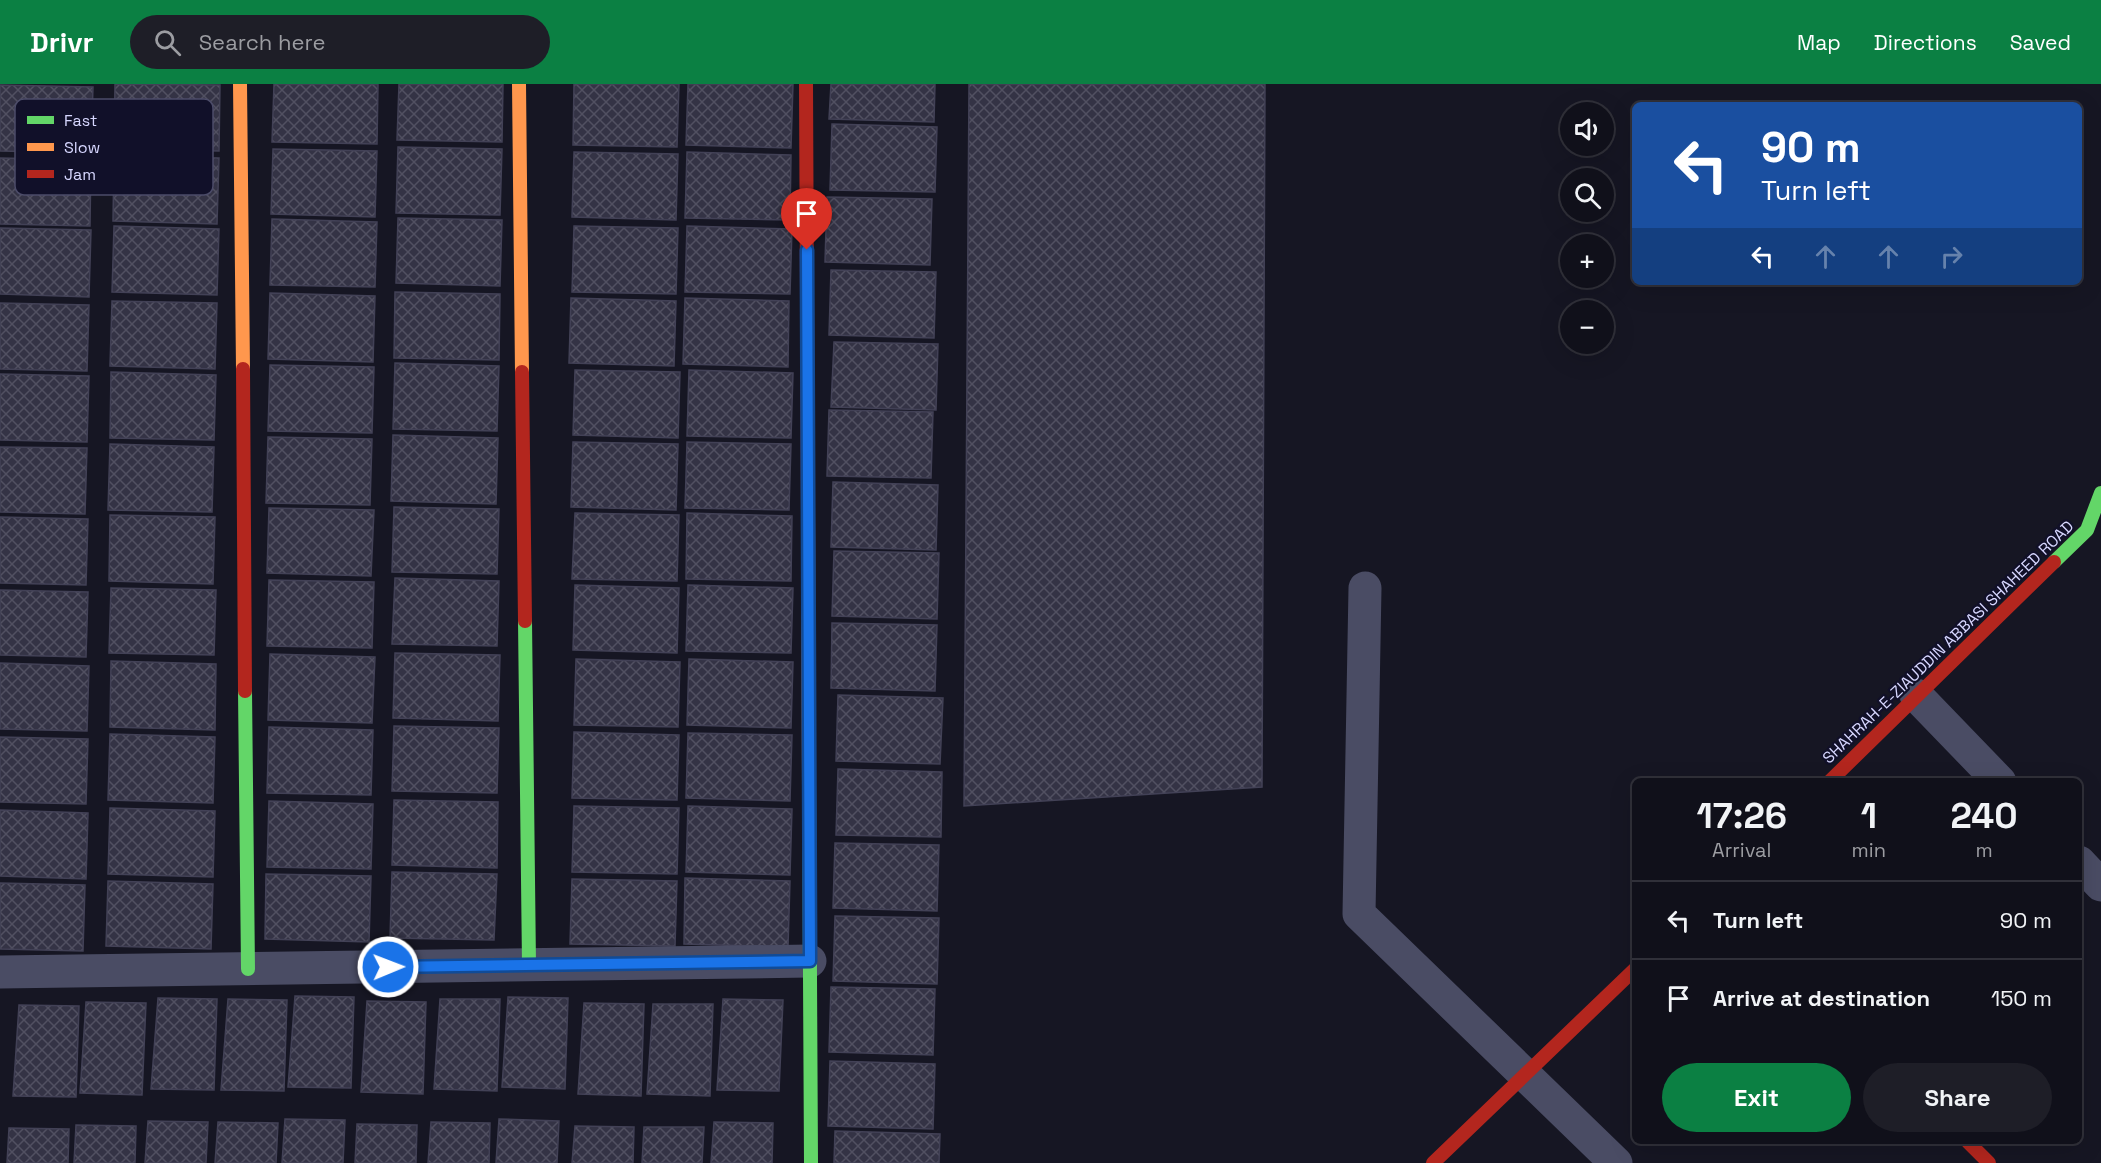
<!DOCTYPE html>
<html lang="en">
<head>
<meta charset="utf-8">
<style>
	:root { --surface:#10101a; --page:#1e1e27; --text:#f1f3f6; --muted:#9c9da2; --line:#303039; --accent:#0b8043 }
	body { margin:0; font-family:"Space Grotesk",sans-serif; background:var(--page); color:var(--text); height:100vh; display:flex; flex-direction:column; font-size:22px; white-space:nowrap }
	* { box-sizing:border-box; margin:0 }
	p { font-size:20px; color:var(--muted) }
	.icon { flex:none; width:33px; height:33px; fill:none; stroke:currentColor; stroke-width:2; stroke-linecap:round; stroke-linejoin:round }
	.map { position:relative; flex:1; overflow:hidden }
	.side { position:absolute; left:1632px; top:694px; width:450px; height:366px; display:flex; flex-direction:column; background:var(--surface); border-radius:9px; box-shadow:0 6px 24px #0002,0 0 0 2px var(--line) }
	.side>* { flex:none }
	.hud { position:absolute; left:1632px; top:18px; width:450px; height:183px; border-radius:9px; box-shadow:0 6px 24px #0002,0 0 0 2px var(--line); background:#1a4fa0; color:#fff; overflow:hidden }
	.buttons { position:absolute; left:1560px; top:18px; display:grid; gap:12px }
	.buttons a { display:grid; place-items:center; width:54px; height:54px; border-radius:50%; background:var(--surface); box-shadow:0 6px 24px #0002,0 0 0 2px var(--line); font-size:30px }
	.pin { position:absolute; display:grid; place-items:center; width:51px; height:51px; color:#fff; margin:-62px -26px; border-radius:50% 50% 50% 0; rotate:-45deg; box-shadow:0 0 6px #0007 }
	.pin .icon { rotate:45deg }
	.me { position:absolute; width:66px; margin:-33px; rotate:89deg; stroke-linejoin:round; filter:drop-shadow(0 0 4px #0008) }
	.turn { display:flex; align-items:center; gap:21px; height:126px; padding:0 30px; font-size:27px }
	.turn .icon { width:78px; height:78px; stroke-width:2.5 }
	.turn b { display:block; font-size:42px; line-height:51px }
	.lanes { display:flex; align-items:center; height:57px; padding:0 30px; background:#0003; justify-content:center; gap:30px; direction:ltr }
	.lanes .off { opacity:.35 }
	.eta { display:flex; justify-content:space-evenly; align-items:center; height:102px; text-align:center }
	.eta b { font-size:36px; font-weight:700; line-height:42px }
	.primary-button { display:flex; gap:12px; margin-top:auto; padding:12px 30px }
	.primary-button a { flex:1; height:69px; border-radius:36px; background:var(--accent); color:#fff; font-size:24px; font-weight:700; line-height:69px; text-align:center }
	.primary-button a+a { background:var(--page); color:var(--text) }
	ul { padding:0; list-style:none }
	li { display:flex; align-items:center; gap:18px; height:78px; padding:0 30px; border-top:2px solid var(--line) }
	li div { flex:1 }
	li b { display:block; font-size:22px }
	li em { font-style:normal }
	header { display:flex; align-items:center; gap:36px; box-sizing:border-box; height:84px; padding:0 30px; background:var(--accent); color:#fff }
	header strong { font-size:28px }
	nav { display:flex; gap:33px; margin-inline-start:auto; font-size:21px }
	.search { width:420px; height:54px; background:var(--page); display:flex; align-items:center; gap:15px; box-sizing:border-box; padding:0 21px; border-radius:33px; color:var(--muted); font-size:22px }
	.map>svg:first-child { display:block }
</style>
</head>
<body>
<header>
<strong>Drivr</strong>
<div class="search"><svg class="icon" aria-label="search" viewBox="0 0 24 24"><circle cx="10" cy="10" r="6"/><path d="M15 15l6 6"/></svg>Search here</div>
<nav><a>Map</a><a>Directions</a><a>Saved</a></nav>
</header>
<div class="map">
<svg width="2101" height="1079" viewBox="0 0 2101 1079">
	<defs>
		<pattern id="building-cross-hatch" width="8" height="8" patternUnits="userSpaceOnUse" patternTransform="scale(1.5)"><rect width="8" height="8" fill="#343345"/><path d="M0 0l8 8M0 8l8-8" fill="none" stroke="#515061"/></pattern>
	</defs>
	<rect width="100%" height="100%" fill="#161623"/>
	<path fill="url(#building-cross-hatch)" stroke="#424156" stroke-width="1.5" d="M115,0L220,1L219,67L114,65Z
		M274,0H378L377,60L272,58Z
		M399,0H503L502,58L397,56Z
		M574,0H679L677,63L573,61Z
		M688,0H793L791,64L686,61Z
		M831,0H935L934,38L829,35Z
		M969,0H1265L1262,703L964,722Z
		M0,1L93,3L91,69L0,67Z
		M832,40L937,43L935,108L830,106Z
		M398,63L502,65L500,131L396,129Z
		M273,65L377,67L375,133L271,130Z
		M574,68L678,70L676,136L572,133Z
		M687,68L791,71L790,136L685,134Z
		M114,72L219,74L217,140L113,137Z
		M0,74L91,76L90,142L0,140Z
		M827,113L932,115L930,181L825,178Z
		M398,134L502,136L500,202L396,199Z
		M272,135L377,138L375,203L270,201Z
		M114,142L219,145L217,211L112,208Z
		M574,142L678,144L676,210L572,208Z
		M687,142L792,145L790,210L685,208Z
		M0,144L91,146L89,213L0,210Z
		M831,186L936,188L934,254L829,251Z
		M395,208L500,210L499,276L394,274Z
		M270,209L375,212L373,278L268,275Z
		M571,214L676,217L674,282L569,279Z
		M685,214L789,217L788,283L683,280Z
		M112,217L217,219L215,285L110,282Z
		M0,219L89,221L87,287L0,285Z
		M834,258L938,260L936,326L831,323Z
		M395,279L499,282L497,347L393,345Z
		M270,281L374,283L372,349L268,347Z
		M575,286L680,288L678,354L573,351Z
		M689,286L793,289L791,354L687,352Z
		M111,288L216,291L214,356L110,354Z
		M0,290L89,292L87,358L0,356Z
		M829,326L933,328L931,394L827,392Z
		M393,351L498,354L496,420L391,417Z
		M268,353L372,355L370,421L266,419Z
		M573,358L678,360L676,426L571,423Z
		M687,358L791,360L789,426L685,424Z
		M110,360L214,363L212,428L108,426Z
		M0,363L87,364L85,430L0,428Z
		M833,398L938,401L936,466L831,463Z
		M394,423L499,425L497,490L392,488Z
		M269,424L374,426L371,492L267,489Z
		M575,429L679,431L677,497L572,495Z
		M687,429L792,432L791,497L686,495Z
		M110,431L215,433L213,500L109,497Z
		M0,433L88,435L86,501L0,499Z
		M834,467L939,469L937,535L832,532Z
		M395,494L499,497L497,562L392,560Z
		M269,496L374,498L372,564L267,562Z
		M575,501L679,504L677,569L573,566Z
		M688,501L793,504L791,569L686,567Z
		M111,504L216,506L214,571L109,569Z
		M0,506L88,508L86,573L0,571Z
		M832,539L937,541L935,607L831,604Z
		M395,569L500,571L498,637L393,634Z
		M270,570L375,573L372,639L268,636Z
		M576,575L680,578L678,643L574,641Z
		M689,575L793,578L791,644L687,641Z
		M111,577L216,580L215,646L110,643Z
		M0,579L89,582L87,647L0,645Z
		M838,611L943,614L940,680L836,677Z
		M394,642L499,644L497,709L392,707Z
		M269,643L373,646L371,711L267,709Z
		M574,648L679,651L677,716L572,714Z
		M688,649L792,651L790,717L686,714Z
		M110,650L215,653L213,719L108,716Z
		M0,653L88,655L86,720L0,718Z
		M838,685L942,688L941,753L836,751Z
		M394,716L498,718L497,784L392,781Z
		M269,717L373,720L371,785L267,783Z
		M574,722L679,724L677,790L572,788Z
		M688,722L792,725L790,791L686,788Z
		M110,724L215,727L213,793L108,790Z
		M0,726L88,729L86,795L0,792Z
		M835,759L939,761L937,827L833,824Z
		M392,788L497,790L494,856L390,854Z
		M266,790L371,792L369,858L265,855Z
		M685,794L790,797L788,863L684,860Z
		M572,795L677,797L675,862L570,860Z
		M108,797L213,800L211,865L106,862Z
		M0,799L85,801L83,867L0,865Z
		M835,832L939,834L937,900L833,897Z
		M831,903L935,905L933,971L829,968Z
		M295,912L354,913L351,1004L288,1003Z
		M508,913L568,914L565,1005L502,1003Z
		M158,914L217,915L214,1006L151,1005Z
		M228,915L287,916L284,1007L221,1006Z
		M440,915H500L497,1007L434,1005Z
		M723,915L783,916L779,1007L717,1006Z
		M367,917L426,918L423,1010L361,1008Z
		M86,918L146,919L142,1011L80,1009Z
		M584,919L644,920L641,1012L578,1010Z
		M653,920H713L710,1012L647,1010Z
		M19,921L79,922L76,1013L13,1012Z
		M830,977L935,980L933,1045L828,1042Z
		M285,1035L345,1036L343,1079H282Z
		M499,1035L559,1037L557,1079H496Z
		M148,1037L208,1038L206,1079H145Z
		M218,1038L278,1039L276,1079H215Z
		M431,1038L490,1039L489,1079H428Z
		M714,1038L773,1039L772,1079H711Z
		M357,1040L417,1041L416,1079H355Z
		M76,1041L136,1042L135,1079H74Z
		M575,1042L634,1043L633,1079H572Z
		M644,1043H704L702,1079H642Z
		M9,1044L69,1045L68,1079H7Z
		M835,1047L940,1050L939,1079H834Z"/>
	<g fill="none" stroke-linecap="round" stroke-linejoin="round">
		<path stroke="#4a4c64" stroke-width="33" d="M1365,504L1359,830L1616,1079
			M1916,611L2000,698
			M2079,778L2101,801
			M0,888L810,877"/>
		<path stroke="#63d668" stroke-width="14" d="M2054,478L2087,446L2101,409
			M525,537L529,881
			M245,607L248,885
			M809,703L811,1079"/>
		<path stroke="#ff974d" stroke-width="14" d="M240,0L243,285
			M519,0L522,288
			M808,429L809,703"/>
		<path stroke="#b3261e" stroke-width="14" d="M806,0L808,429
			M243,285L245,607
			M522,288L525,537
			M1829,698L2054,478
			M1968,1058L1989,1079
			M1433,1079L1635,885"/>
	</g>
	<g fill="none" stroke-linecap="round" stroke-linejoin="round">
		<g stroke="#114b97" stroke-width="15">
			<path id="route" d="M388,883L810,877L807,166"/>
		</g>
		<use href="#route" stroke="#1a73e8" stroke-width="10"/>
	</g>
	<g text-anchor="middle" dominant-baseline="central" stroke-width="4.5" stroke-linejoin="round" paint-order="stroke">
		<g font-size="16" fill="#d7d7ff" stroke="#111029">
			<text transform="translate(1948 558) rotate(-44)">SHAHRAH-E-ZIAUDDIN ABBASI SHAHEED ROAD</text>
		</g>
	</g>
	<rect x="15" y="15" width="198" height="96" rx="9" fill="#111029" stroke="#4c4c69" stroke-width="1.5"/>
	<rect x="27" y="32" width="27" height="8" fill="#63d668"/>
	<rect x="27" y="59" width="27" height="8" fill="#ff974d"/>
	<rect x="27" y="86" width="27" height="8" fill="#b3261e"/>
	<g font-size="16" fill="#d7d7ff">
		<text x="64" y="42">Fast</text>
		<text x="64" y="69">Slow</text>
		<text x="64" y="96">Jam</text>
	</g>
</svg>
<div class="buttons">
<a><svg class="icon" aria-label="sound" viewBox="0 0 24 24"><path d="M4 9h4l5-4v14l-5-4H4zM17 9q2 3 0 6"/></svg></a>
<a><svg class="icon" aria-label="search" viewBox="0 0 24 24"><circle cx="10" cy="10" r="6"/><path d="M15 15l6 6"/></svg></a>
<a>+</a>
<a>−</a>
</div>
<div class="pin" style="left:807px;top:166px;background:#d93025"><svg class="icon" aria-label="arrive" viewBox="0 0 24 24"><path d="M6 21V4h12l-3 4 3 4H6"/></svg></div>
<svg class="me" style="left:388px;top:883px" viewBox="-20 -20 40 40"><circle r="17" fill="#1a73e8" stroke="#fff" stroke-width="3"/><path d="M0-11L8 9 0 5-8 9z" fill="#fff"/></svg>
<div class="hud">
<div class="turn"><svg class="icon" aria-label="left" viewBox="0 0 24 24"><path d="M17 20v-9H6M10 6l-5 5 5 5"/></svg><div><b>90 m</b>Turn left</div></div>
<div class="lanes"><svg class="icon" aria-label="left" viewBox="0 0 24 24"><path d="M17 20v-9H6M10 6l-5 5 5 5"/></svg><svg class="icon off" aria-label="ahead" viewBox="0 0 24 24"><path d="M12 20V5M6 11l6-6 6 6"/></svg><svg class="icon off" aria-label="ahead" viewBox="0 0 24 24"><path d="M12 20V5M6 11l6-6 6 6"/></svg><svg class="icon off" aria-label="right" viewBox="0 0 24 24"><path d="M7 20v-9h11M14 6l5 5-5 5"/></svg></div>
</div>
<section class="side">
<div class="eta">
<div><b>17:26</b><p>Arrival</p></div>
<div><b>1</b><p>min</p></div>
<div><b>240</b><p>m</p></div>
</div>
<ul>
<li><svg class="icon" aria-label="left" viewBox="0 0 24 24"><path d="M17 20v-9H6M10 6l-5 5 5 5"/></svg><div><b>Turn left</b></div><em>90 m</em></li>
<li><svg class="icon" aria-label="arrive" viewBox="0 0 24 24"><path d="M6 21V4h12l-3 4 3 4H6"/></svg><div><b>Arrive at destination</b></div><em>150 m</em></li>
</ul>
<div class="primary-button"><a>Exit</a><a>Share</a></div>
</section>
</div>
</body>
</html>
